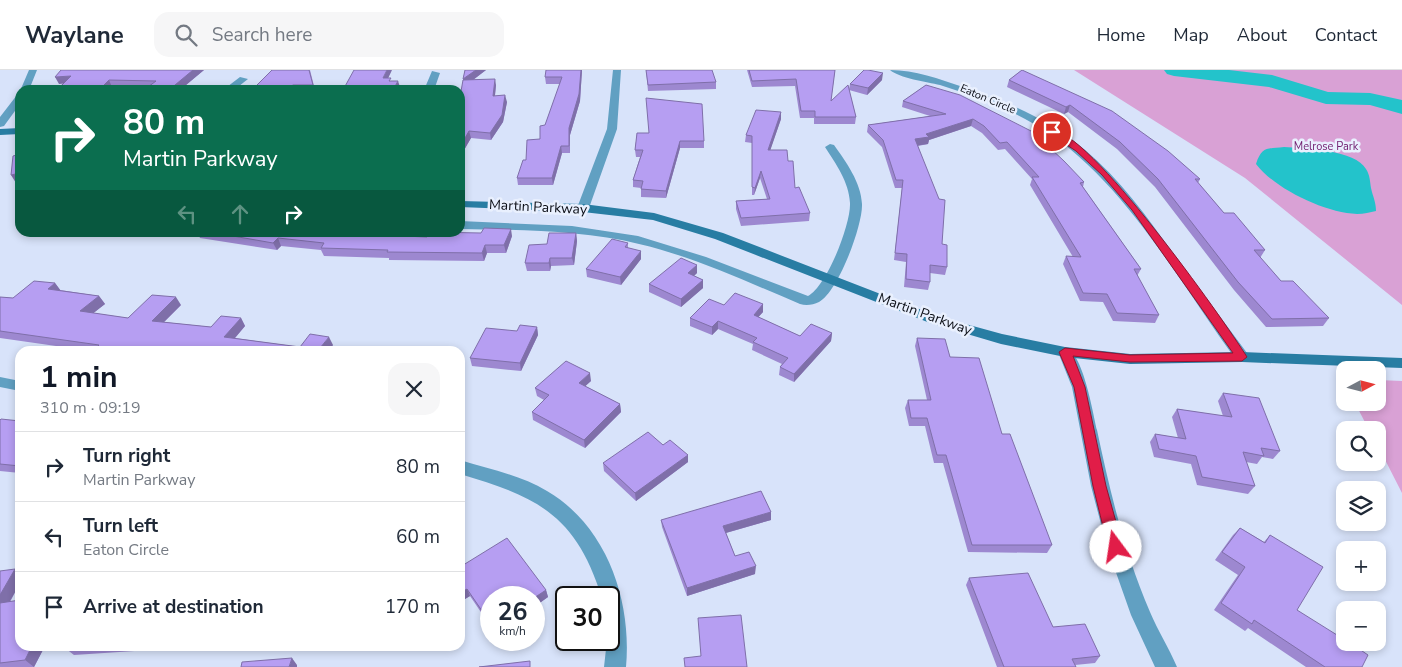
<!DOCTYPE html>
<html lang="en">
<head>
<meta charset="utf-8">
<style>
	:root { --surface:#fff; --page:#f6f6f7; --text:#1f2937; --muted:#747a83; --line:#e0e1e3; --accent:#111827 }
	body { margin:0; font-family:"Nunito Sans",sans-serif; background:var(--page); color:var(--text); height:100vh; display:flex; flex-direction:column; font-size:19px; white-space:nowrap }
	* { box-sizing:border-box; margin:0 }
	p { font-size:16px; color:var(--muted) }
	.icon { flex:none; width:28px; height:28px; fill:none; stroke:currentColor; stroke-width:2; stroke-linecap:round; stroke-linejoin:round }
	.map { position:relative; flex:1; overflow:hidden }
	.details { position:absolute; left:15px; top:276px; width:450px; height:305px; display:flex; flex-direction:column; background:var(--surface); border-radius:15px; box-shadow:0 2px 8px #0003 }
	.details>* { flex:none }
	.hud { position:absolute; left:15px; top:15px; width:450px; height:152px; border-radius:15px; box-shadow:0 2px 8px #0003; background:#0b6e4f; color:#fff; overflow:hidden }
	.needle { width:32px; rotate:83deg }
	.buttons { position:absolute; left:1336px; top:291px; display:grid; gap:10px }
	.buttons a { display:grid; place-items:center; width:50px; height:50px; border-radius:10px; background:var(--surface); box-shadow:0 2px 8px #0003; font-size:25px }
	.speed { position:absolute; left:480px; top:516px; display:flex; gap:10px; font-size:25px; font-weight:700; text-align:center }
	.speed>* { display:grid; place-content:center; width:65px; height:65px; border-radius:50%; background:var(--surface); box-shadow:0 2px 8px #0003; line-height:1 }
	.speed small { font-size:12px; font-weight:400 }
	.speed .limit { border:2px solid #111; border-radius:8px; background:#fff; color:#111 }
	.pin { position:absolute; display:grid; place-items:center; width:42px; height:42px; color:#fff; margin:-21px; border:2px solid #fff; border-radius:50%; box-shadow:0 1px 5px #0007 }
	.me { position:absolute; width:55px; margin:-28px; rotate:346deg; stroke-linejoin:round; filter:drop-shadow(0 0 4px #0008) }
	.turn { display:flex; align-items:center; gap:18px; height:105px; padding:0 25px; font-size:22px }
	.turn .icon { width:65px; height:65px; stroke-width:2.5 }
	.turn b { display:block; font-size:35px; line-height:42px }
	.lanes { display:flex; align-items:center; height:48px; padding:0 25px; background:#0003; justify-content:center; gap:25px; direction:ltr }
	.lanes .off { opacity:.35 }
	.round { display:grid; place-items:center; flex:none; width:52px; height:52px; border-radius:15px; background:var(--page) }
	.overview { display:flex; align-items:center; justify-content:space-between; height:85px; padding:0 25px }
	h1 { font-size:30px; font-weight:700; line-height:38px; color:var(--accent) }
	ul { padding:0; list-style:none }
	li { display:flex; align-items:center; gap:15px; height:70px; padding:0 25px; border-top:1px solid var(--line) }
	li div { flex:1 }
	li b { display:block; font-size:19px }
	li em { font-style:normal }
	header { display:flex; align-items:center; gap:30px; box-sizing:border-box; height:70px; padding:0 25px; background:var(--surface); border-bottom:1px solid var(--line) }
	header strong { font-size:24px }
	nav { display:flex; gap:28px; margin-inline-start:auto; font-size:18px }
	.search { width:350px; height:45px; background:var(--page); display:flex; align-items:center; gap:12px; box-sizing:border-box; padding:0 18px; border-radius:15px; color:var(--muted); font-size:19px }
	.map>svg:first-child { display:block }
</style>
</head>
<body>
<header>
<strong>Waylane</strong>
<div class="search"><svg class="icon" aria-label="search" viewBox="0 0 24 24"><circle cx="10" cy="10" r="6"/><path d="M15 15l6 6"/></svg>Search here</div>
<nav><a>Home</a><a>Map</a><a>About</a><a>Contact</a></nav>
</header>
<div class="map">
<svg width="1402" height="597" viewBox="0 0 1402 597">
	<rect width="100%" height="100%" fill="#d8e3fa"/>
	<path fill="#d9a1d5" d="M1074,0H1402V235L1245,108Z
		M1378,310L1402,311V423L1378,376V360H1369L1355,333L1378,332Z"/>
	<path fill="#23c3cb" d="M1284,77C1304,78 1356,80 1366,99C1370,105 1370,112 1371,118C1373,127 1376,132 1376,141C1370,142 1364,144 1357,144C1325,143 1275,119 1256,94C1262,76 1267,79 1284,77Z"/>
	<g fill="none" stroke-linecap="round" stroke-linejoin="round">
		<path fill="#23c3cb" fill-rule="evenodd" d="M1164,0H1229L1272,5L1328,22L1370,23L1402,30V44L1370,35L1326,34L1269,17L1174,6L1167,4Z"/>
		<path fill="#61a0c2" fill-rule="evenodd" d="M29,0H37L29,20L20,21Z
			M613,0H621L617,59L589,138L583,142L577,138L607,59Z
			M890,0C915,0 939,9 963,17C1007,31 1049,50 1084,79C1120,109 1148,148 1175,186C1199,218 1223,251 1247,283L1249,287L1247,291H1237C1179,212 1120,103 1034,54C1005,37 972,25 940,15C927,12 899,8 890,0Z
			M432,1L440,3L434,20H424Z
			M240,7L248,9L234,20H223Z
			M20,24V34L4,56L0,57V47L17,25Z
			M830,74L834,75C846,92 861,112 862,134C863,155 838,222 819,232C813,235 806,236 800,234C747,212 695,187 639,174C581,160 520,160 460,159V151L572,156L638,166L706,187L808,226C827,216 851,154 850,133C849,112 836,94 825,77Z
			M1065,277C1083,282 1093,343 1097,360C1110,422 1125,484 1150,542C1158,561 1169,578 1177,597H1155L1131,545L1107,477L1091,416L1072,317L1058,282Z
			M0,307L20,311V321L0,317Z
			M460,390C489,399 520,405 547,421C607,456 632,531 626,597H604L607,570H609V528H602C576,445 538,427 460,404Z"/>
		<path fill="#287da3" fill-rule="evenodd" d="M20,58V64L0,65V59Z
			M460,131L583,134L654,143L723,163L940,247L1002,264L1065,277L1130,284L1242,282L1402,288V298L1242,292L1130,294L1065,287L1001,274L930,253L715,169L653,150L583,142L460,137Z"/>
	</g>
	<path fill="#9d88d0" d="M61,0H204L180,20L147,17H112L109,20H57L63,13L59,14Z
		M310,0L315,20H252Z
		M465,0H486L473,10L496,15L495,26L507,32L503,52L491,70L471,68L460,87L463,9Z
		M582,0L580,31L570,65V83H562L553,115H518L517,108L526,90L540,69L560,14H546L545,7Z
		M646,0L716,12V19L648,21Z
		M747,0H835L831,31L849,19L850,14L882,10L867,25L849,20L856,47L855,54H814V48H800L795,16L752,17Z
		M1022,0L1200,109L1198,113L1224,143L1265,180L1260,188L1281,211L1329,248L1323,256L1266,257L1234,220L1155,117L1117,79L1068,42L1064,44L1007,17L1009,10Z
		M926,15L1084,112L1083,117L1141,199L1137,206L1159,245L1155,253L1113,251L1103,232L1080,231L1063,194L1066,186L1073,187L1030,115L1032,109L1005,79L998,80L982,63L971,56L929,70L928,74L918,76L947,197L945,205L930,203V212L928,220L904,217L906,192L894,190L902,118H895L882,77L867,62L868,55L930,46L902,37L903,31Z
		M781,42V49L770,80L788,91L795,118L810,143L809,151L741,156L736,139V131L767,129L760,108L754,125H752V73L745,72L746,65Z
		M637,63L704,71V78H680L666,128L641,127V118L633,117V110L640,87H636L635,80Z
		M197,162H360L380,163L381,165L427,167L512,166L506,183H487L484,191L389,190V188L324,186L321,180L281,176L277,180L200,168Z
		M576,163L577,171L574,195L551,196L550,201H527L525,193L547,174Z
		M628,173V178L641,189L621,215L587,207L586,199Z
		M697,195V203L694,206L703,210V218L681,237L649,222V214Z
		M55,213L60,220L99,226L105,234L93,243L128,248L181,235L164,252L211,257L241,248L245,256L235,268L300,277L333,275L329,280L338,281H91L0,268V227L13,228Z
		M763,234V242L758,247L800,266L832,263L831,271L794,312L779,305L780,297L782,294L752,280L753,274L718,259L712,265L690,256V248L724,235Z
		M537,257L538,265L521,301L472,296L470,288L517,261Z
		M917,268L950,287L1002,364L1052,475L1047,483L968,482L943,393H934L925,356H909L905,338L908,330H927L915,276Z
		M591,311L585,316L620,334L621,342L585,378L533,350L532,342L544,330L537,326L535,318Z
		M1223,323L1280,381L1273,389L1262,387L1257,394L1246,392L1255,416L1248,424L1197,415L1191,394L1154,387L1150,372L1155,364L1178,368L1172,347L1177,339L1223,346L1218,331Z
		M0,350L20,351V403L0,401Z
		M663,375L688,385V392L636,431L604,401L603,393Z
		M771,442V450L726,463L735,486L755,504L687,526L662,457L661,450Z
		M1240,458L1264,472L1270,465L1297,540L1362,597H1306L1248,558L1245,561L1214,540L1238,505L1215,490L1233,465Z
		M460,497L546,520L548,527L534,537V528H491V557L470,526L460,532Z
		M0,501L20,513L10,532L20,576H45L34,597H0Z
		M969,508L1053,557L1100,586L1095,593L1075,595L1076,597H997L966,515Z
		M66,576H210L74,585L65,578Z"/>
	<path fill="#7f6fa9" d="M193,0H204L180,20H169Z
		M387,0H392L385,15L383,8Z
		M476,0H486L465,16L463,9Z
		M581,0H582L580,31L570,65V83L569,58Z
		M883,3L882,10L867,25L868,18Z
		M71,6L75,12L59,14L55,7Z
		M495,9L496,15L494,33L493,26Z
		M109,10L112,17L109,20H99Z
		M398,11L400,17L398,20H393Z
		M293,15L295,20H285Z
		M505,25L507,32L503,52L491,70L490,63Z
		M1070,35L1068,42L1064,44L1066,37Z
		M781,42V49L768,87V80Z
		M973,49L971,56L929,70L928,74L914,76L915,69L926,64Z
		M469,61L471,68L460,87V77Z
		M680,71V78L666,128V121Z
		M561,76L562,83L553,115L552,108Z
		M761,101L760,108L754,125L755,118Z
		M20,103V112L16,113L11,105Z
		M511,159L512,166L506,183L504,175Z
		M576,163L577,171L574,195L572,188Z
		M278,168L281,176L277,180L273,173Z
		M485,175L487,183L484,191L482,183Z
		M641,181V189L621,215L620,207Z
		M550,188L551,196L550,201L549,193Z
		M697,195V203L688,211V203Z
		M703,210V218L681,237V229Z
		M55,213L61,221L48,219Z
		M99,226L105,234L86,249L80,241Z
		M176,227L181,235L157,259L152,251Z
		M763,234V242L753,253L754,245Z
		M241,248L245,256L229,275L224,267Z
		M718,251V259L712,265V257Z
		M537,257L538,265L521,301L520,293Z
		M832,263L831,271L794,312V304Z
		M329,267L333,275L328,281L320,278Z
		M590,303L591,311L580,321L579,313Z
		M620,334L621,342L585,378L584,370Z
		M688,385V392L636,431L635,423Z
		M771,442V450L722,464L723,456Z
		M756,496L755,504L687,526V518Z
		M15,499L20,504V513L5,540L0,537V525Z
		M467,519L470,526L460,532V523Z
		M546,520L548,527L534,537V528Z
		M32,576H45L34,597L25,590Z
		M292,588L297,595V597H289Z"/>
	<path fill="#b69ef2" stroke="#7f6fa9" d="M61,0H193L169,20H180H144L156,11L109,10L99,20H57L71,6L55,7Z
		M272,0H309L313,15H293L285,20H252Z
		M354,0H387L383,8H391L389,11H398L393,20H343Z
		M465,0H476L463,9Z
		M546,0H581L579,24L569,58V76H561L552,108H517L523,90H526L527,70L540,69V56L545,55L562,7H545Z
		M646,0H712L716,12L648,15Z
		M749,0H835L831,31L848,15L856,47H815V41H801L796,9L752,11Z
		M864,0H868L883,3L868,18L850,14Z
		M1022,0L1112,41L1168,81L1200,109H1195L1224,143H1234L1265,180H1254L1281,211H1293L1329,248L1272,249L1238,212L1158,109L1120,72L1070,35L1066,37L1009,10Z
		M495,9L493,26L505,25L502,45L490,63L469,61L460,77V27L463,10Z
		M926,15L960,25L1033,62L1064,91L1084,112L1080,113L1141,199H1134L1159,245L1117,243L1107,224L1083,223L1066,186L1081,187L1032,107H1039L1007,72L1000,73L984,56L973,49L926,64L929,67L915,69L939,129L945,130L942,174L947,175V197L930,195V212L906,209L907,184L895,183L903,110H896L883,70L868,55L946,44L903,31Z
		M646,28L702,34L704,71H680L666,121L641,119L643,111L633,110L643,80H635L637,63H649Z
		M756,40L781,42L768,80H787L788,91H793L795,118L799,117L810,143L741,148L736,131L770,129L761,101L755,118L752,117V66L746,65Z
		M20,84V103L11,105L13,86Z
		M484,158L511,159L504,175H485L482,183L387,182L388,180L321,178L324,173L278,168L273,173L210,162H360L380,163L379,165L427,167L429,162L481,163Z
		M549,163H576L572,188H550L549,193H525L529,175L547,174Z
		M612,169L628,173L625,177L641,181L620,207L586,199Z
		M681,188L697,195L688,203L703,210L681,229L649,214Z
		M34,211L55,213L48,219L99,226L80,241L128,248L152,225L176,227L152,251L211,257L221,246L241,248L224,267L300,277L310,264L329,267L320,278L338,281H127L96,278L99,275L0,261V227L13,228Z
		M735,223L763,234L754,245L800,266L811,254L832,263L794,304L780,297L788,288L753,272L757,268L718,251L712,257L690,248L709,229L724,235Z
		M520,255L537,257L520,293L470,288L486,258L517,261Z
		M917,268L945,269L950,287L979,288L1002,364H1010L1052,475H972L946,385H937L927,348H911L908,330H931Z
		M566,291L590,303L579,313L620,334L584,370L532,342L549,325L535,318Z
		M1223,323L1259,328L1280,381L1261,378L1264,386L1243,382L1255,416L1202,407L1196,386L1159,379L1155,364L1186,369L1177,339L1232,347Z
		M1,349L20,351V396L0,394V350Z
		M648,362L663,375L670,370L688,385L635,423L603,393Z
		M761,421L771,442L723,456L735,486L749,482L756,496L687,518L661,450Z
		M1240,458L1265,473L1270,465L1323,497L1297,540L1345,570V572H1349L1368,585L1362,597H1325L1254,550L1252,554L1221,533L1245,497L1222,482Z
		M507,468L546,520L534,528H491V554L467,519L460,523V497Z
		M15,499L0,525V501Z
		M1028,503L1053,557L1085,554L1100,586L1072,589L1076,597H1004L969,508Z
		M20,530V576H32L25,590L0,593V533Z
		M741,545L747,597H685L684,588L701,586L698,548Z
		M66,576H99L65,578Z
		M292,588L289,597H241L242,592Z
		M530,591V597H479Z"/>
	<path fill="#e11d48" stroke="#92132f" d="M1050,60C1087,56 1224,250 1247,287L1242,291L1130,292L1073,286L1085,317L1106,416L1123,477L1120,481L1116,483L1111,481L1108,477L1093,416L1074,317L1059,282L1065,278L1130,285L1233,283L1132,140L1102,105L1076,81L1050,64Z"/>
	<g text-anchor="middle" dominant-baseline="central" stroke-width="5" stroke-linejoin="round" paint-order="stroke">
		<g font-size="11" fill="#0b0e16" stroke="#e9f0fe">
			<text transform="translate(988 29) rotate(23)">Eaton Circle</text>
		</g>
		<g font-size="11" fill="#701c6e" stroke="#e9f0fe">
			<text x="1326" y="76">Melrose Park</text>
		</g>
		<g font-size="14" fill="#0b0e16" stroke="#e9f0fe">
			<text transform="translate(538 137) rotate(3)">Martin Parkway</text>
			<text transform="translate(925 244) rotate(20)">Martin Parkway</text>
		</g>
	</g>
</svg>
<div class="buttons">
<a><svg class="needle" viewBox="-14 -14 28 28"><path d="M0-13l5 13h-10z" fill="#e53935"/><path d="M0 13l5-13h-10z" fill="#747a83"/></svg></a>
<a><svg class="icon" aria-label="search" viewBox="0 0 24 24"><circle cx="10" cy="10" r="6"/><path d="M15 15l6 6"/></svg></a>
<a><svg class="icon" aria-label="layers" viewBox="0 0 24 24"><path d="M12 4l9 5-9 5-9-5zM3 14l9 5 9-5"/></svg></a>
<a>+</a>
<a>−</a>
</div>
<div class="speed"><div>26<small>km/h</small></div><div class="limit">30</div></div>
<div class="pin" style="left:1052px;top:62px;background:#d93025"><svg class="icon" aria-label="arrive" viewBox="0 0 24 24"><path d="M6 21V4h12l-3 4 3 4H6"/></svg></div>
<svg class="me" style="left:1116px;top:477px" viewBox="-20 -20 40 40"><circle r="19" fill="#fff"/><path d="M0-13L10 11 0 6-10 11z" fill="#e11d48"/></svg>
<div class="hud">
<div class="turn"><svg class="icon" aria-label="right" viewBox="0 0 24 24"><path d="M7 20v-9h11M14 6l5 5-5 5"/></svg><div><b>80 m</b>Martin Parkway</div></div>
<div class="lanes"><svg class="icon off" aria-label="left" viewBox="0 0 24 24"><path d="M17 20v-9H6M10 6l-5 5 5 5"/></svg><svg class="icon off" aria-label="ahead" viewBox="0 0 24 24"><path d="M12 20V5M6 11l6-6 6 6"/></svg><svg class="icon" aria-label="right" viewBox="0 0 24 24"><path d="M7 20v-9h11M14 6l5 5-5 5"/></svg></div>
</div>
<section class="details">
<div class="overview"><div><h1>1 min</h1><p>310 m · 09:19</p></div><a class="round"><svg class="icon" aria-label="close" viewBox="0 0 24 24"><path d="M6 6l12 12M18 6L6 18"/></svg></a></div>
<ul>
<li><svg class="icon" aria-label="right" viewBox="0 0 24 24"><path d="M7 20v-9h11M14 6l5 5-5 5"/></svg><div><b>Turn right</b><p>Martin Parkway</p></div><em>80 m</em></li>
<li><svg class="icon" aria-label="left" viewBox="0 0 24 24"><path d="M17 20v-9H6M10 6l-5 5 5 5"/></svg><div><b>Turn left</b><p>Eaton Circle</p></div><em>60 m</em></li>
<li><svg class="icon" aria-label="arrive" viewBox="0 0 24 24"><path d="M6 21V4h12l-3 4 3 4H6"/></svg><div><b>Arrive at destination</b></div><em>170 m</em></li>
</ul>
</section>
</div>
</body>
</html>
